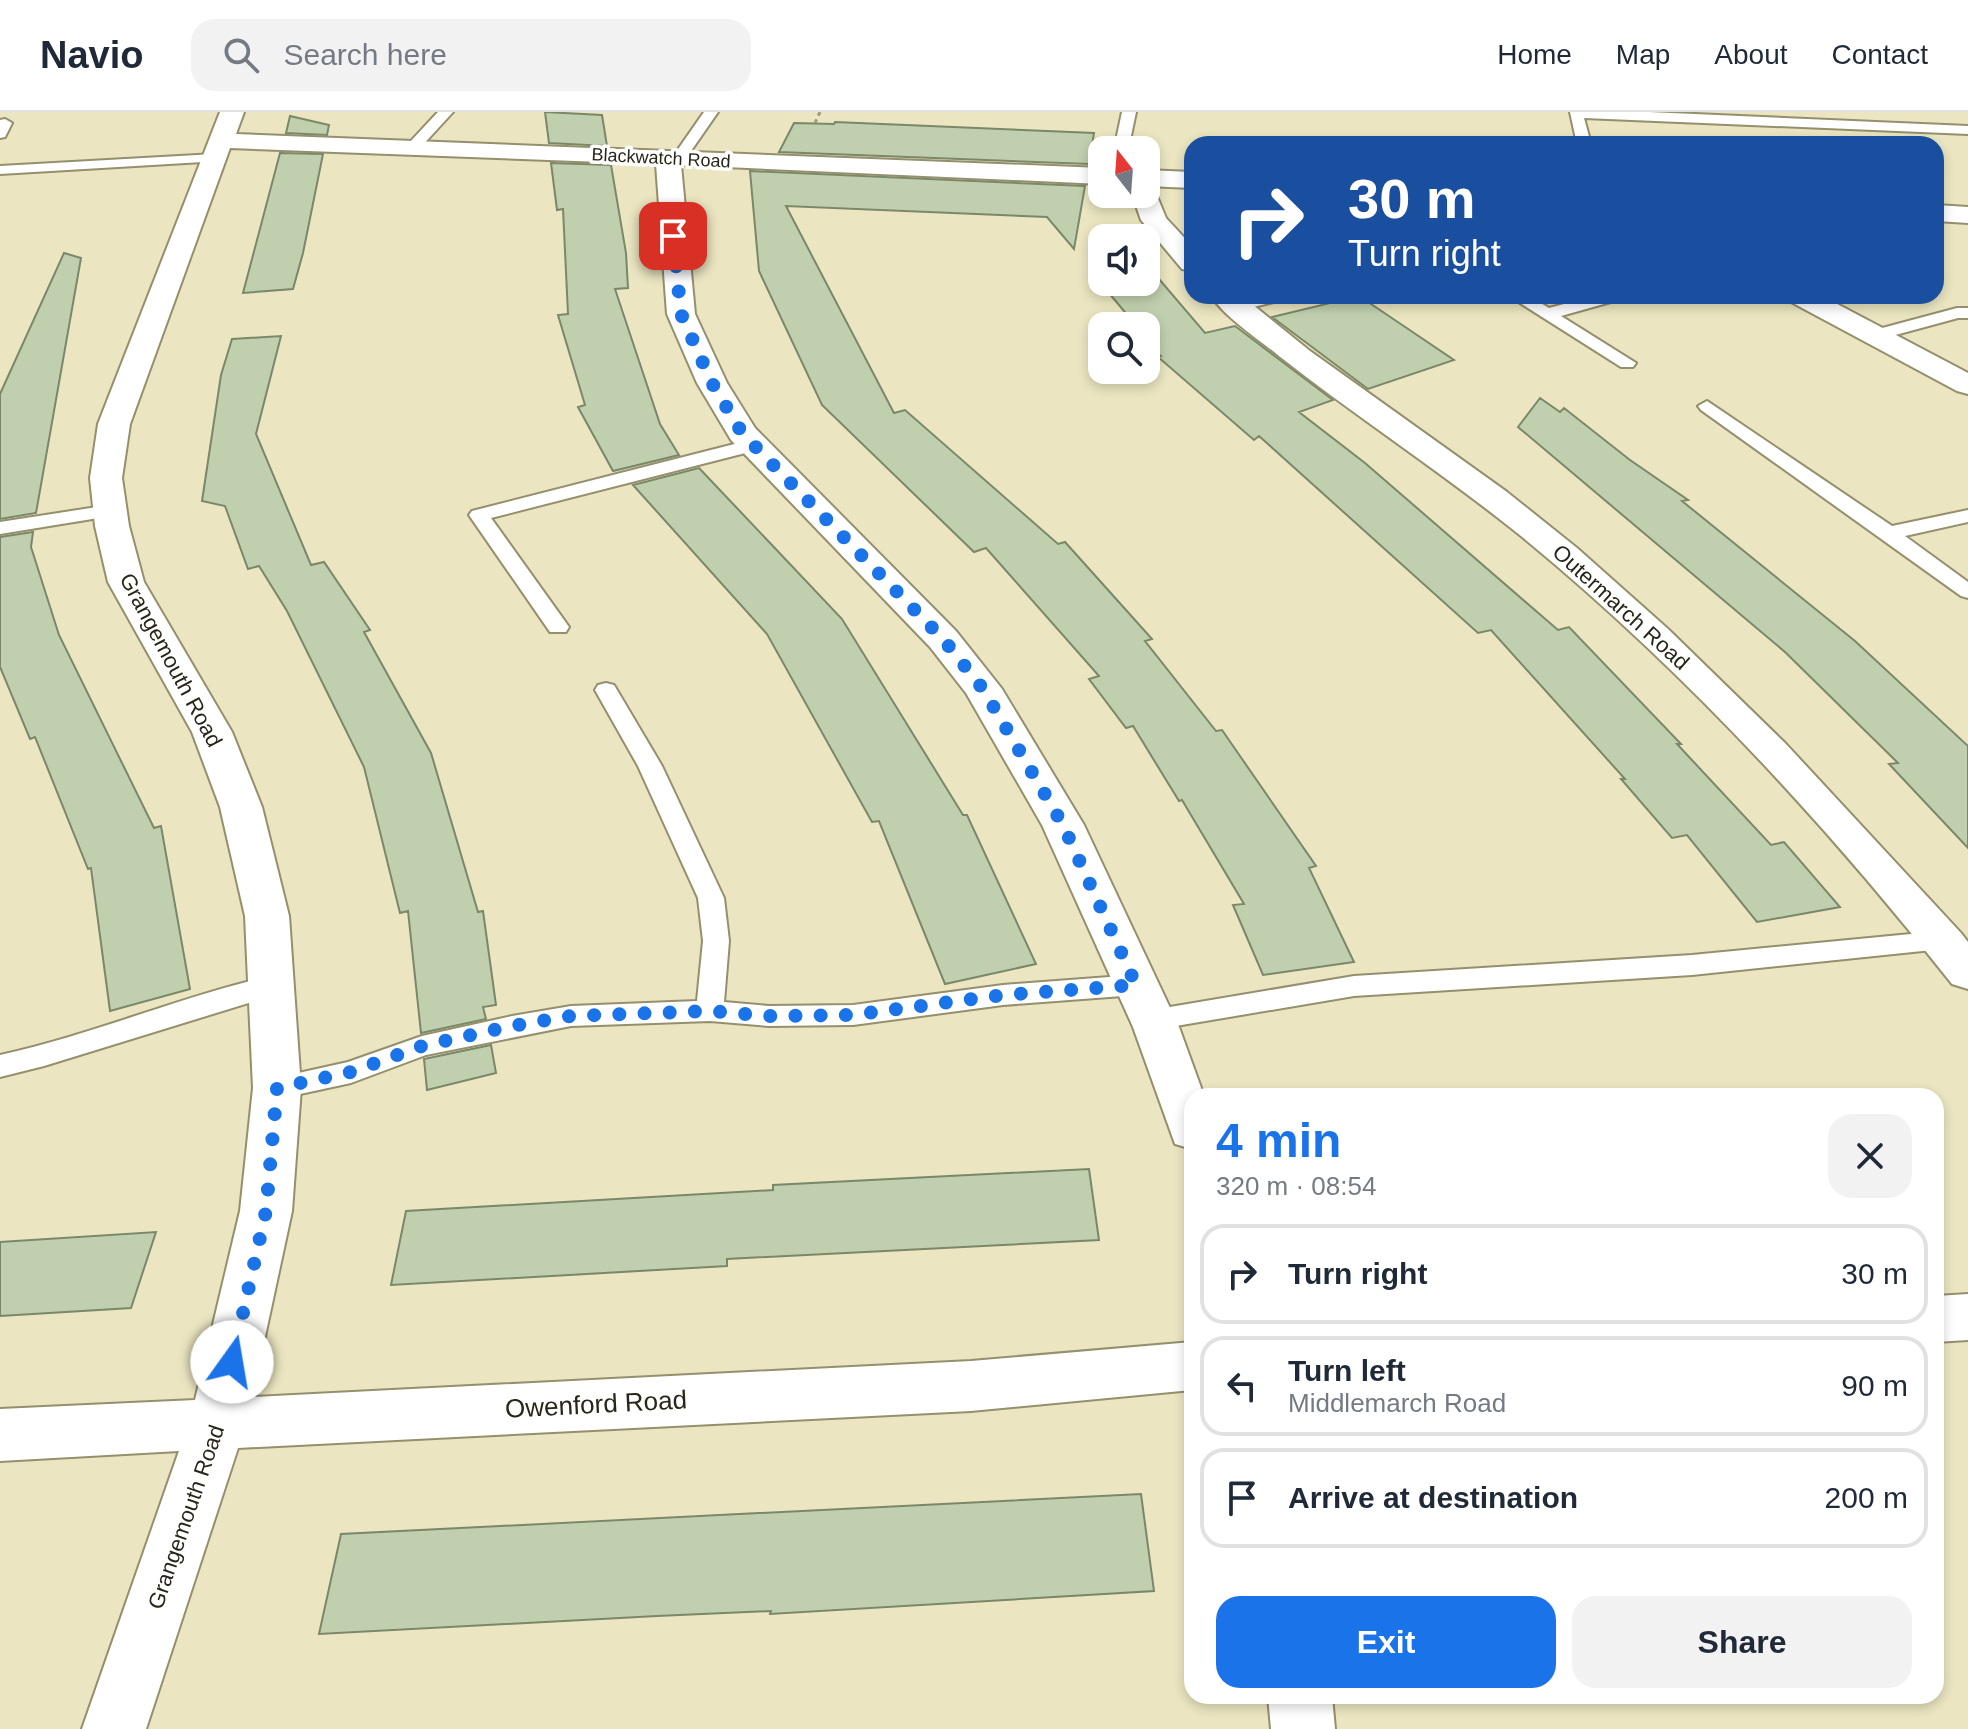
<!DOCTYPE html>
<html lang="en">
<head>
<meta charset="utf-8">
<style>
	:root { --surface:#fff; --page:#f2f2f3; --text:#1f2937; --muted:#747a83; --line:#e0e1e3; --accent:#1a73e8 }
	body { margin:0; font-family:Arial,sans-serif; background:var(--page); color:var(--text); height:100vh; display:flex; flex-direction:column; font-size:30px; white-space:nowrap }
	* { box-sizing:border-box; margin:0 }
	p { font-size:26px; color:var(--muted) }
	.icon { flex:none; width:44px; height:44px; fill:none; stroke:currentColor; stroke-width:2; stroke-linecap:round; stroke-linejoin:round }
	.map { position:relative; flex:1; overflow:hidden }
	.panel { position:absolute; left:1184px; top:976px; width:760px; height:616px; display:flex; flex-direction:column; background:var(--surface); border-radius:24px; box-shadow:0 4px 12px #0003 }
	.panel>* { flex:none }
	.banner { position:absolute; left:1184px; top:24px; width:760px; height:168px; border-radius:24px; box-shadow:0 4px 12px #0003; background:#1a4fa0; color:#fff; overflow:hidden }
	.needle { width:52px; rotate:343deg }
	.fabs { position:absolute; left:1088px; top:24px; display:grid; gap:16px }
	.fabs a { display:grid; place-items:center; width:72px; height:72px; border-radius:16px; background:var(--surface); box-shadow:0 4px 12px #0003; font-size:40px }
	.pin { position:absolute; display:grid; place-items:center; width:68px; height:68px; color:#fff; margin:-34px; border-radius:16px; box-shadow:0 4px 12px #0006 }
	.me { position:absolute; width:88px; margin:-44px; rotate:13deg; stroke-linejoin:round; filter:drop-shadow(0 0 6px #0008) }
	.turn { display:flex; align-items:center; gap:28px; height:168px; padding:0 32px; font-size:36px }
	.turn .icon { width:104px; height:104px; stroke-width:2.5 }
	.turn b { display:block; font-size:56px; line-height:68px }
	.round { display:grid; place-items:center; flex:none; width:84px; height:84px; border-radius:24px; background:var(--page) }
	.summary { display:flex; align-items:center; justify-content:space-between; height:136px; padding:0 32px }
	h1 { font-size:48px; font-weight:800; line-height:60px; color:var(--accent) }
	.cta { display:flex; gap:16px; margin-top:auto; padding:16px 32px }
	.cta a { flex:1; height:92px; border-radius:24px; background:var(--accent); color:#fff; font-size:32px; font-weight:800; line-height:92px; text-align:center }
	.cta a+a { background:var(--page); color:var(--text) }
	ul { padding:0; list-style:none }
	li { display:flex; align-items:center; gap:24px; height:100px; margin:0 16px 12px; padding:0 16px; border:4px solid var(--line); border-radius:24px }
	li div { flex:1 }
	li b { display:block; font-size:30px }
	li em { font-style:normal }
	header { display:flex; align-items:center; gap:48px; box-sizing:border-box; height:112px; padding:0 40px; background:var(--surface); border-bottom:2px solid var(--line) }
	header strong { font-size:38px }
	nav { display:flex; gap:44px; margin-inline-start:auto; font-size:28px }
	.search { width:560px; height:72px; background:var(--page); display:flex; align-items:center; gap:20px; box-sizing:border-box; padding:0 28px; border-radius:24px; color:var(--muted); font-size:30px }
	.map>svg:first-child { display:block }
</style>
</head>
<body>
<header>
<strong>Navio</strong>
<div class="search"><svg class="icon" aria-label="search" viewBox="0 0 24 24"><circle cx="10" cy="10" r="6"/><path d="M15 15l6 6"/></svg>Search here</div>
<nav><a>Home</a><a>Map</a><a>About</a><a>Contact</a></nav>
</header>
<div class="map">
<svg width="1968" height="1617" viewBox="0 0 1968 1617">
	<rect width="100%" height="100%" fill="#ebe6c1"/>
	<path fill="#c0d0ae" stroke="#7a8869" stroke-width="2" d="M545,0L602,3L607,34L549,31Z
		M290,4L329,13L327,23L286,21Z
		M835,10L1023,18L1094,21L1089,52L779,40L794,11L834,12Z
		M280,41L323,42L303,141L293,177L243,181Z
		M551,51L611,53L626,141L628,176L615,177L660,312L679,343L613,359L578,295L585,293L558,203L568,202L563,97L557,98Z
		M750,59L1085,74L1074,137L1047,105L786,94L894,301L905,298L1058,432L1065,430L1152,527L1145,529L1216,619L1222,618L1316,754L1309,756L1354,850L1263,863L1233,793L1244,792L1182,688L1179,689L1133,614L1126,616L1089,567L1099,564L986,436L974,440L822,293L759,159Z
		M64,141L81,146L36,401L0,407V282Z
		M1153,160L1205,221L1235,214L1333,288L1299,300L1365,351L1558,518L1569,515L1681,632H1677L1771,733L1784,730L1840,795L1757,810L1687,723L1672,726L1621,667H1625L1491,518L1478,521L1259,324L1254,328L1158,245L1161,244L1146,230V214H1128L1121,207L1129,205L1098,168L1146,170V161Z
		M1359,184L1377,196L1454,248L1368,277L1272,205Z
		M281,224L256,322L311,453L324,450L370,518L364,520L431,641L478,800L483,799L496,893L483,895L486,907L421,921L408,799L400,801L364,655L287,499L259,454L248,457L225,394L202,389L221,263L232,227Z
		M1540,286L1560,300L1564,296L1630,348L1688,388L1682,389L1855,529L1968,634V736L1889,652L1898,651L1785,540L1518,315Z
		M699,356L842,507L963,703H967L1036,852L945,872L879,709L872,710L767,522L633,373Z
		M33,420L31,435L59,523L154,716L161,714L190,877L110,899L91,756L88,757L35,625L30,627L0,555V425Z
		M491,933L496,961L427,978L424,947Z
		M1089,1057L1099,1128L727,1147V1154L391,1173L406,1099L773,1078V1073Z
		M156,1120L131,1196L0,1204V1130Z
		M1141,1382L1154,1479L770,1502L771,1499L657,1504L319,1522L341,1422Z"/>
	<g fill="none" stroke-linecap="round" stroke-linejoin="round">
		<g stroke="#948f6c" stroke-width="4">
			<path id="service" d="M438,0H453L419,37H409V31Z
				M704,0H718L684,49H674L672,46Z
				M1122,0H1136L1128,38H1114Z
				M1570,0H1649L1968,14V22L1584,6L1591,32H1577Z
				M5,7L12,11L5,25L0,26V8Z
				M215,42L222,46L220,49L0,62V54Z
				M1256,184H1284L1282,188L1237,199L1229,194L1231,190Z
				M1509,184H1529L1549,196L1594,184H1620L1618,188L1561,204L1636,251L1633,255H1621Z
				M1968,196V206H1958L1877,228L1868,223L1871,219L1957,196Z
				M1707,289L1892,414L1968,398V410L1905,424L1968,470V486L1961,484L1701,298L1698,294Z
				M754,327L761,329L763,333L761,337L491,406L569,515L566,520H550L469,403L472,399Z
				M110,393L120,399L117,403L0,422V410Z
				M606,571L614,573L617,578L662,654L724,786L729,829L724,890L769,894L853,893L1003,873L1136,863L1146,866L1149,873L1146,880L1136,883L1003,893L853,913L769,914L710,909L571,914L426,943L351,971L277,987L267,984L263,976L267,968L348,950L422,924L512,904L571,894L697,889L703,829L698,786L638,654L595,578L598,573Z
				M1942,819L1951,821L1955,828L1951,835L1942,837L1692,863L1354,884L1152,918L1142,915L1138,908L1142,901L1152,898L1354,864L1692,843Z
				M271,864L281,867L284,874L281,881L44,954L0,965V943C92,923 179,885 271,864Z"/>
		</g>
		<g stroke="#948f6c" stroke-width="4">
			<path id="minor" d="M220,0H244L236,22L1102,56V72L681,53L695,202L727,271L755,316L956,519L1002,577L1084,713L1179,915L1204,984H1192V1037L1175,1032L1133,915L1042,713L966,581L930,535L731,328L697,271L667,202L656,52L230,36L130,312L122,366L129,414L144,470L232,620L262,695L289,804L301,976L292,1099L252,1285L971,1249L1192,1230V1278L971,1299L238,1336L146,1617H82L179,1339L0,1349V1297L195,1288L240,1099L253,976L245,804L220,695L192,620L108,470L95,414L90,366L98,312Z
				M1146,58L1192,60V76L1146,74Z
				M1146,75L1154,77L1166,106L1192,134V159L1182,157L1141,108L1132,82H1146Z
				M1936,93L1968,95V111L1936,109Z
				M1211,184H1242L1310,239L1507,380L1577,436L1668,517L1785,631L1961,821L1968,830V877L1952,872C1825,711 1681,555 1521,424C1443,361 1358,306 1279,244C1257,226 1227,207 1211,184Z
				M1787,184H1822L1968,261V282L1957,279L1791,190Z
				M1968,1182V1228L1936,1230V1184Z
				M1268,1584H1332L1335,1617H1271Z"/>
		</g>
		<path stroke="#9e9a7e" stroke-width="3" stroke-dasharray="4 4" stroke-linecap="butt" d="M815,11L820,0"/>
		<use href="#service" fill="#fff" fill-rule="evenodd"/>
		<use href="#minor" fill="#fff" fill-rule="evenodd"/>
	</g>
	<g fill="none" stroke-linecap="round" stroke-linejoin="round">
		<path stroke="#1a73e8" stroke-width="14" stroke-dasharray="0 25.2" d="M232,1250L266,1099L277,976L351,960L422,934L512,914L571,904L710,899L769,904L853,903L1003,883L1136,873L1063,713L983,577L943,527L742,321L712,271L681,202L673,124"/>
	</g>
	<g text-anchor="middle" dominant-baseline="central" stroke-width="7" stroke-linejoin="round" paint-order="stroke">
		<g font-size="18" fill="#282618" stroke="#fff">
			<text transform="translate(661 46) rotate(3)">Blackwatch Road</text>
		</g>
		<g font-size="22" fill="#282618" stroke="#fff">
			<text transform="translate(1621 495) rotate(42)">Outermarch Road</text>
			<text transform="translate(171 548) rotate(62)">Grangemouth Road</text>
			<text transform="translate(186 1405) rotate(-71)">Grangemouth Road</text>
		</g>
		<g font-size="26" fill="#282618" stroke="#fff">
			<text transform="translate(596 1292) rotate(-3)">Owenford Road</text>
		</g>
	</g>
</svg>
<div class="fabs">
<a><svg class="needle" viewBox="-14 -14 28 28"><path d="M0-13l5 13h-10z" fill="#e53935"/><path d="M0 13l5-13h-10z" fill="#747a83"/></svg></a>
<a><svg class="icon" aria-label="sound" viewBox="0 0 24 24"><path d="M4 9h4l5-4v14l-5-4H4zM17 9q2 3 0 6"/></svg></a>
<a><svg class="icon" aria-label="search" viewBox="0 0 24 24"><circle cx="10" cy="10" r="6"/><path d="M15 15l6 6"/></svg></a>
</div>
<div class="pin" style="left:673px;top:124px;background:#d93025"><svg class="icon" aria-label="arrive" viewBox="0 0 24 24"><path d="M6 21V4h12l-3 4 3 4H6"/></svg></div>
<svg class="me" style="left:232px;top:1250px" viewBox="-20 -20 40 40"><circle r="19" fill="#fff"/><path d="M0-13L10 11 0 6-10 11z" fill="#1a73e8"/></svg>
<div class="banner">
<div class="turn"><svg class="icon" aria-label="right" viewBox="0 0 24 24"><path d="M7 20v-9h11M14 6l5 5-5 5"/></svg><div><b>30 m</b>Turn right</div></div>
</div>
<section class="panel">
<div class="summary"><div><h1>4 min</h1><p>320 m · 08:54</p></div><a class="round"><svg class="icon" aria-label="close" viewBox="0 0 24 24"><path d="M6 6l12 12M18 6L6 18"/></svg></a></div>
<ul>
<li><svg class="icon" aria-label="right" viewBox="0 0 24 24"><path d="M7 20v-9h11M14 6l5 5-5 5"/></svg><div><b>Turn right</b></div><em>30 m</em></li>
<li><svg class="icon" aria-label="left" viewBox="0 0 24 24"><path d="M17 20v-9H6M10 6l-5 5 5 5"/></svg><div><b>Turn left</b><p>Middlemarch Road</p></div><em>90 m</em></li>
<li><svg class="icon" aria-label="arrive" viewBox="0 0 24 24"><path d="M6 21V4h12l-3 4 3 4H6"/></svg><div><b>Arrive at destination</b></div><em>200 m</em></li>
</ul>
<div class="cta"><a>Exit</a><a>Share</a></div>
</section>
</div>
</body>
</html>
